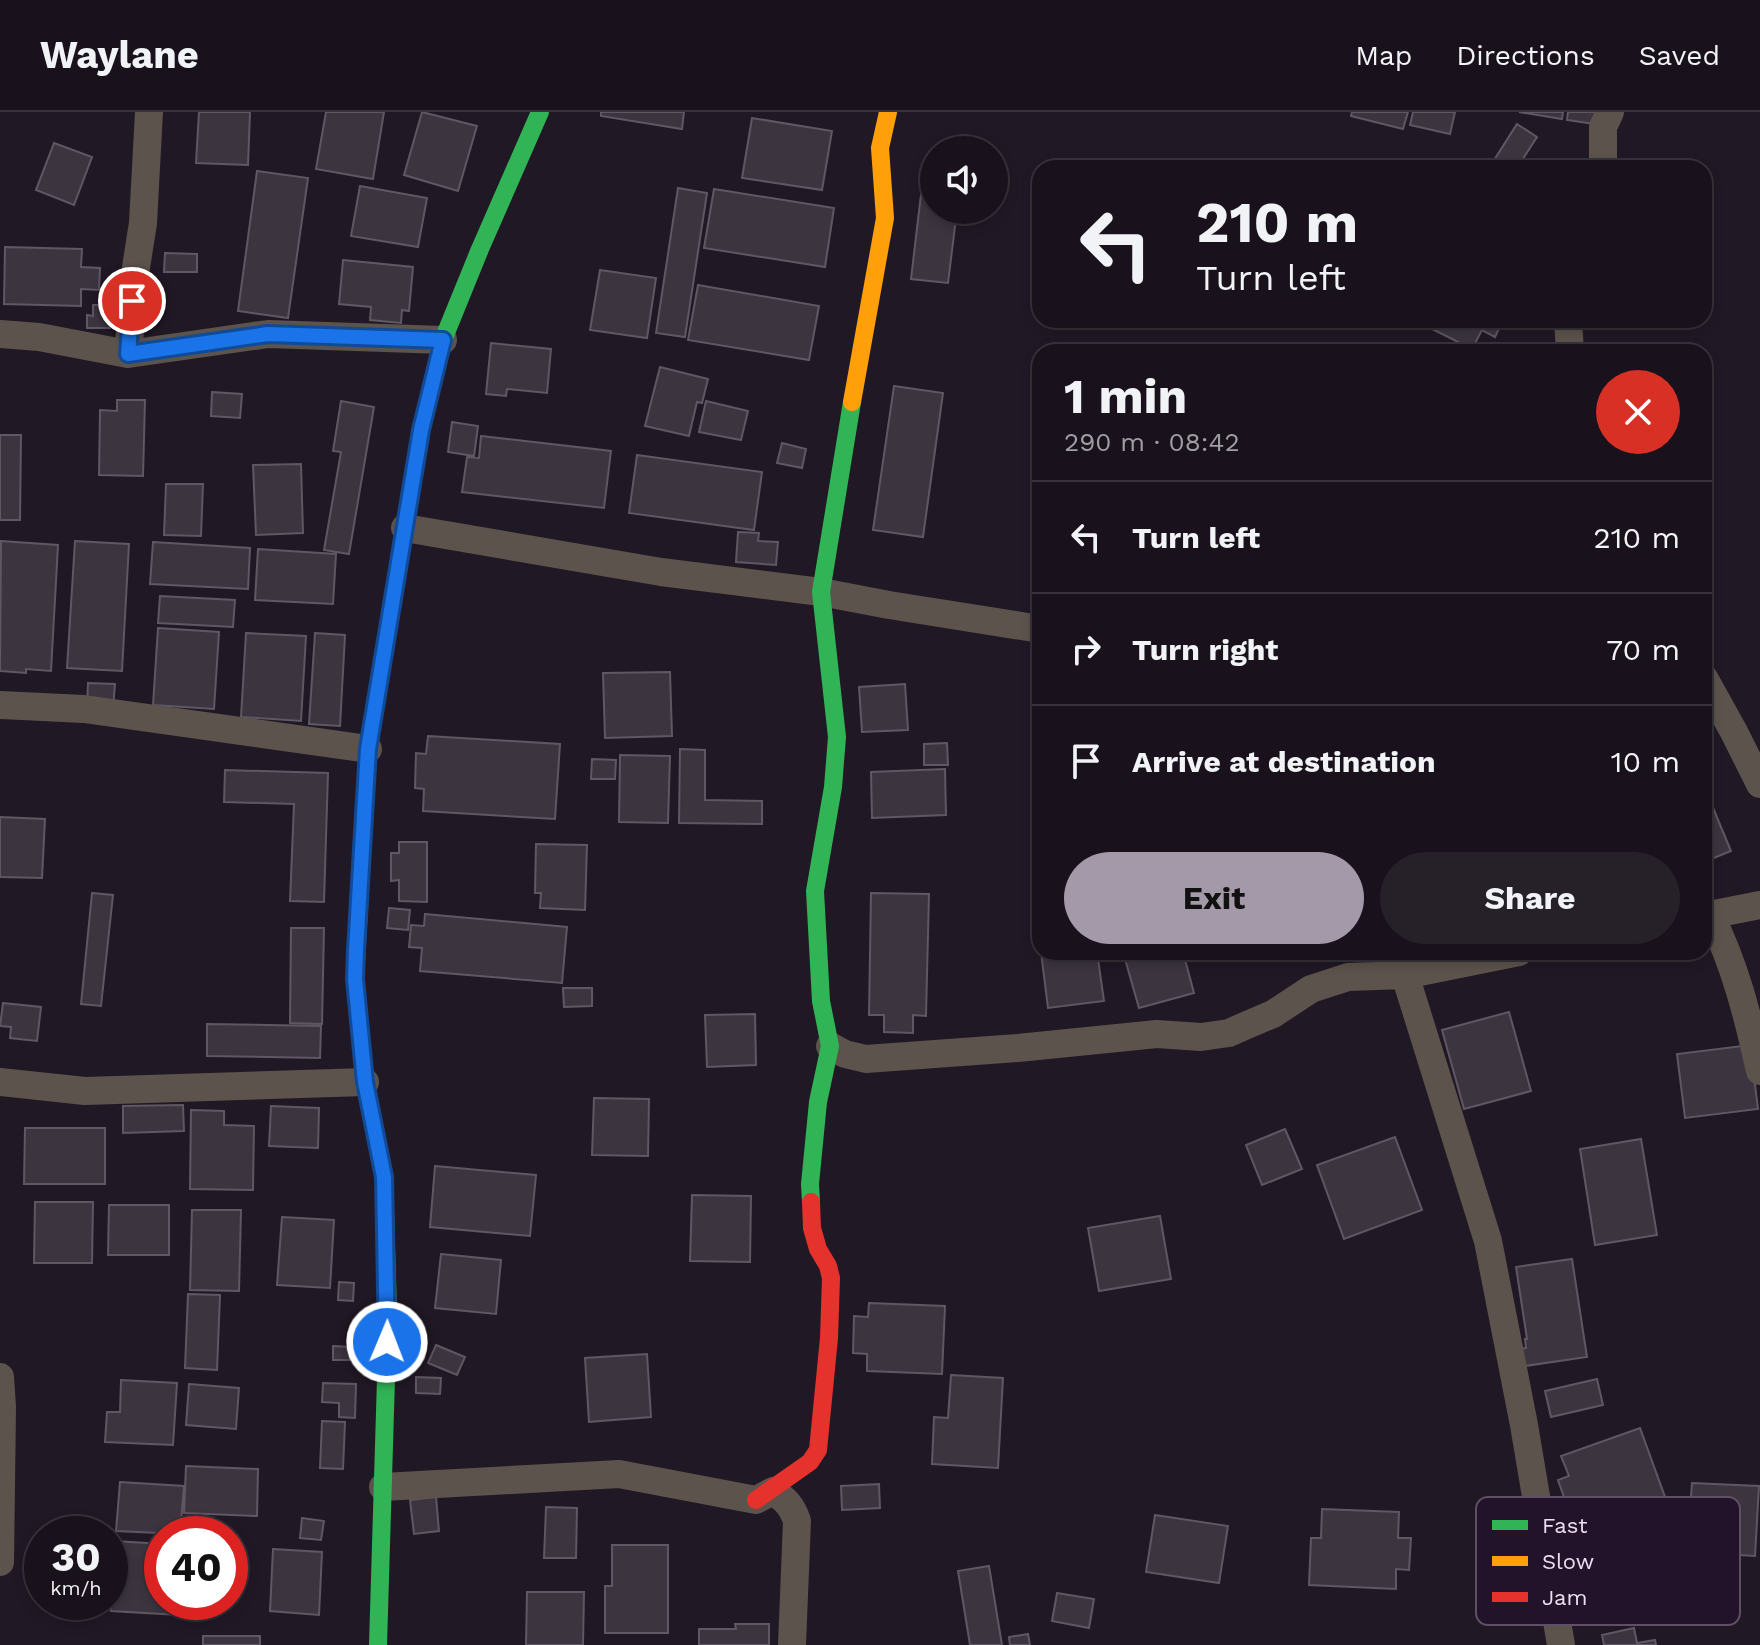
<!DOCTYPE html>
<html lang="en">
<head>
<meta charset="utf-8">
<style>
	:root { --surface:#19121c; --page:#262029; --text:#f1f3f6; --muted:#9f9ea3; --line:#37323b; --accent:#a499a8 }
	body { margin:0; font-family:"Work Sans",sans-serif; background:var(--page); color:var(--text); height:100vh; display:flex; flex-direction:column; font-size:30px; white-space:nowrap }
	* { box-sizing:border-box; margin:0 }
	p { font-size:26px; color:var(--muted) }
	.icon { flex:none; width:44px; height:44px; fill:none; stroke:currentColor; stroke-width:2; stroke-linecap:round; stroke-linejoin:round }
	.map { position:relative; flex:1; overflow:hidden }
	.sheet { position:absolute; left:1032px; top:232px; width:680px; height:616px; display:flex; flex-direction:column; background:var(--surface); border-radius:24px; box-shadow:0 4px 12px #0003,0 0 0 2px var(--line) }
	.sheet>* { flex:none }
	.banner { position:absolute; left:1032px; top:48px; width:680px; height:168px; border-radius:24px; box-shadow:0 4px 12px #0003,0 0 0 2px var(--line); background:#19121c; color:var(--text); overflow:hidden }
	.tools { position:absolute; left:920px; top:24px; display:grid; gap:16px }
	.tools a { display:grid; place-items:center; width:88px; height:88px; border-radius:50%; background:var(--surface); box-shadow:0 4px 12px #0003,0 0 0 2px var(--line); font-size:40px }
	.speed { position:absolute; left:24px; top:1404px; display:flex; gap:16px; font-size:40px; font-weight:700; text-align:center }
	.speed>* { display:grid; place-content:center; width:104px; height:104px; border-radius:50%; background:var(--surface); box-shadow:0 4px 12px #0003,0 0 0 2px var(--line); line-height:1 }
	.speed small { font-size:20px; font-weight:400 }
	.speed .limit { border:12px solid #d22; background:#fff; color:#111 }
	.pin { position:absolute; display:grid; place-items:center; width:68px; height:68px; color:#fff; margin:-34px; border:4px solid #fff; border-radius:50%; box-shadow:0 2px 8px #0007 }
	.me { position:absolute; width:88px; margin:-44px; rotate:1deg; stroke-linejoin:round; filter:drop-shadow(0 0 6px #0008) }
	.turn { display:flex; align-items:center; gap:28px; height:168px; padding:0 32px; font-size:36px }
	.turn .icon { width:104px; height:104px; stroke-width:2.5 }
	.turn b { display:block; font-size:56px; line-height:68px }
	.round { display:grid; place-items:center; flex:none; width:84px; height:84px; border-radius:42px; background:var(--page) }
	.summary { display:flex; align-items:center; justify-content:space-between; height:136px; padding:0 32px }
	h1 { font-size:48px; font-weight:700; line-height:60px }
	.action { display:flex; gap:16px; margin-top:auto; padding:16px 32px }
	.action a { flex:1; height:92px; border-radius:48px; background:var(--accent); color:#111; font-size:32px; font-weight:700; line-height:92px; text-align:center }
	.action a+a { background:var(--page); color:var(--text) }
	ul { padding:0; list-style:none }
	li { display:flex; align-items:center; gap:24px; height:112px; padding:0 32px; border-top:2px solid var(--line) }
	li div { flex:1 }
	li b { display:block; font-size:30px }
	li em { font-style:normal }
	header { display:flex; align-items:center; gap:48px; box-sizing:border-box; height:112px; padding:0 40px; background:var(--surface); border-bottom:2px solid var(--line) }
	header strong { font-size:38px }
	nav { display:flex; gap:44px; margin-inline-start:auto; font-size:28px }
	.map>svg:first-child { display:block }
</style>
</head>
<body>
<header>
<strong>Waylane</strong>
<nav><a>Map</a><a>Directions</a><a>Saved</a></nav>
</header>
<div class="map">
<svg width="1760" height="1533" viewBox="0 0 1760 1533">
	<rect width="100%" height="100%" fill="#211825"/>
	<path fill="#3c3540" stroke="#5f5763" stroke-width="2" d="M199,0H250L248,53L196,51Z
		M326,0H384L373,67L316,57Z
		M422,0L477,14L458,79L404,63Z
		M601,0H684L682,17L601,4Z
		M1352,0H1408L1403,17L1351,4Z
		M1413,0H1455L1450,22L1410,13Z
		M1519,0H1563L1562,7Z
		M1568,0H1597L1595,12L1567,8Z
		M752,6L832,19L822,78L742,66Z
		M1517,12L1537,25L1517,56H1489Z
		M54,31L92,45L74,93L36,78Z
		M924,57L934,58V98H957L948,171L911,167Z
		M257,59L308,66L288,206L238,199Z
		M360,74L427,86L418,135L351,124Z
		M678,76L707,81L685,225L656,221Z
		M714,77L834,96L825,155L704,136Z
		M5,135L82,137L81,155L100,156L99,178L81,177V194L4,192Z
		M165,141L197,142V160H164Z
		M343,148L413,155L409,199L402,198L401,211L370,208L371,195L339,192Z
		M600,158L656,166L647,226L590,218Z
		M698,173L819,194L809,248L688,228Z
		M93,193H111L110,216H87V203L93,204Z
		M1431,208H1503L1495,225L1482,218L1472,237L1428,215Z
		M491,231L551,237L547,281L507,277L506,284L486,282Z
		M660,255L708,267L702,291L697,290L689,324L645,314Z
		M894,274L943,281L923,425L873,418Z
		M212,280L242,282L240,306L211,304Z
		M117,288H145L143,364L99,363L100,298L117,299Z
		M341,289L374,295L349,442L324,438L341,340L333,339Z
		M706,289L748,299L741,328L699,320Z
		M452,310L478,314L474,344L448,340Z
		M0,323H21L20,408H0Z
		M481,324L611,339L604,396L462,380L467,345L479,346Z
		M782,331L806,337L802,356L777,351Z
		M637,343L762,360L754,418L629,401Z
		M301,352L303,421L256,423L253,353Z
		M166,372H203L201,424L164,423Z
		M738,420L759,421L758,429L778,430L776,453L736,450Z
		M1,429L58,433L51,559L26,557V561L0,559Z
		M75,429L129,432L122,559L67,556Z
		M153,430L250,436L248,477L150,472Z
		M258,437L336,442L333,492L255,488Z
		M160,484L235,488L233,515L158,511Z
		M158,516L219,520L214,597L153,593Z
		M246,521L306,524L301,609L241,605Z
		M315,521L345,523L340,614L309,612Z
		M670,560L672,624L605,626L603,561Z
		M88,571L115,572L113,596L87,594Z
		M905,572L908,618L862,620L859,575Z
		M428,624L560,632L555,707L423,699L424,677L415,676L416,641L426,642Z
		M947,631L948,653H924V632Z
		M680,637L705,638V688L762,689V712L679,711Z
		M620,643L670,644L668,711L619,710Z
		M592,647L616,648L615,667H591Z
		M945,657L946,703L872,706L871,660Z
		M225,658L328,661L324,790L290,789L294,692L224,690Z
		M1704,674L1731,739L1704,750Z
		M0,705L45,707L42,766L0,765Z
		M399,730H427V790L399,789V768L391,769V741H399Z
		M536,732L587,733L585,798L540,796L541,781H535Z
		M92,781L113,783L101,894L81,892Z
		M871,781L929,782L926,904L913,903V921L884,920V903H869Z
		M389,796L410,798L408,818L387,816Z
		M425,802L567,815L562,871L420,859L422,836L409,835L411,813L424,814Z
		M291,816H324L322,912L290,911Z
		M1041,840H1097L1104,889L1048,896Z
		M1123,840H1183L1194,881L1139,896Z
		M563,876H592V894L564,895Z
		M3,891L41,895L37,929L10,926L11,915L0,914Z
		M1509,900L1531,979L1464,997L1442,918Z
		M755,902L756,953L707,955L705,903Z
		M207,912L321,914L320,946L207,944Z
		M1750,933L1758,997L1685,1006L1677,942Z
		M594,986L649,987L648,1044L592,1043Z
		M183,993L184,1019L123,1021V994Z
		M271,994L319,996L318,1036L269,1034Z
		M191,998L224,999V1013L254,1014L253,1078L190,1077Z
		M25,1016H105V1072H24Z
		M1285,1017L1302,1057L1262,1073L1246,1033Z
		M1395,1025L1422,1098L1344,1127L1317,1053Z
		M1641,1027L1657,1123L1595,1133L1580,1037Z
		M435,1054L536,1063L530,1124L430,1115Z
		M692,1083L751,1084L750,1150L690,1149Z
		M35,1090H93L92,1151H34Z
		M109,1093H169V1143H108Z
		M192,1098H241L239,1179L190,1178Z
		M1160,1104L1171,1167L1099,1179L1088,1116Z
		M282,1105L334,1108L330,1176L277,1173Z
		M441,1142L501,1148L496,1202L435,1196Z
		M1572,1147L1587,1245L1511,1256L1509,1238L1526,1236L1525,1227H1527L1516,1155Z
		M339,1170L354,1171L353,1189L338,1188Z
		M188,1182L220,1183L217,1258L185,1256Z
		M869,1191L945,1194L942,1262L867,1259V1242L853,1241L854,1204L868,1205Z
		M436,1233L465,1245L457,1263L428,1251Z
		M333,1234L351,1235L350,1248H333Z
		M647,1242L651,1305L589,1310L585,1246Z
		M951,1263L1003,1266L998,1356L932,1352L934,1305L948,1306Z
		M416,1265L441,1266L440,1282L416,1281Z
		M1597,1267L1603,1293L1551,1305L1545,1279Z
		M121,1268L177,1271L173,1333L105,1330L107,1300H120Z
		M323,1271L356,1272L355,1306L339,1305V1291L322,1290Z
		M189,1272L239,1276L236,1317L186,1313Z
		M322,1309L345,1310L343,1357L320,1356Z
		M1640,1316L1665,1385L1586,1413L1577,1387L1566,1391L1558,1368L1569,1364L1561,1344Z
		M186,1354L258,1357L257,1404L184,1401Z
		M120,1370L184,1374L180,1422L116,1419Z
		M1692,1371L1759,1374L1755,1444L1687,1440Z
		M879,1372L880,1396L842,1398L841,1374Z
		M436,1385L439,1419L414,1422L410,1388Z
		M546,1395L577,1396L576,1446H544Z
		M1322,1397L1399,1400L1398,1426H1411L1409,1458L1396,1457V1477L1309,1473L1311,1426H1321Z
		M1155,1403L1228,1414L1219,1471L1146,1460Z
		M302,1406L324,1409L321,1428L300,1426Z
		M115,1429L162,1432V1490H178V1503L111,1499Z
		M612,1433H668V1521H605V1474H612Z
		M273,1437L322,1440L319,1503L270,1499Z
		M989,1454L1002,1533H970L958,1459Z
		M527,1480H584L583,1533H526Z
		M1057,1481L1094,1487L1089,1516L1052,1509Z
		M735,1512H769V1533H699V1517H736Z
		M1634,1516L1637,1531L1655,1528L1656,1533H1604L1602,1523Z
		M1028,1522L1030,1533H1010L1009,1525Z
		M203,1524H260V1533H203Z"/>
	<g fill="none" stroke-linecap="round" stroke-linejoin="round">
		<path stroke="#5c534c" stroke-width="28" d="M1603,56V15L1610,0
			M1568,208L1570,240
			M0,222L39,225L128,242L268,222L443,228
			M128,242L135,162L143,111L149,0
			M405,416L661,460L821,480L889,493L1040,517
			M1704,566L1734,620L1760,672
			M0,593L84,597L368,637
			M1710,803C1735,852 1748,905 1760,959
			M1704,804L1760,793
			M1396,840L1405,863L1488,1129L1524,1313L1561,1533
			M830,934L845,942L866,947L1018,936L1157,922L1201,925L1229,921L1247,913L1273,902L1311,877L1348,865L1405,863L1519,840
			M0,970L85,979L365,970
			M0,1265L2,1295L0,1450
			M383,1375L619,1362L756,1388L773,1379C786,1388 792,1394 797,1409L792,1533"/>
		<path stroke="#30b455" stroke-width="18" d="M432,273L443,228L480,137L540,0
			M811,1090L810,1072L818,990L830,934L821,889L815,779L833,675L837,625L821,480L852,290
			M378,1533L388,1200L384,1065L365,970L355,867L368,637L380,563"/>
		<path stroke="#ff9f0a" stroke-width="18" d="M852,290L885,106L880,36L888,0"/>
		<path stroke="#e5322d" stroke-width="18" d="M380,563L421,318L432,273
			M756,1388L810,1350L818,1338L829,1226L831,1166L828,1154L818,1137L812,1116L811,1090"/>
	</g>
	<g fill="none" stroke-linecap="round" stroke-linejoin="round">
		<g stroke="#114b97" stroke-width="20">
			<path id="route" d="M132,189L128,242L268,222L443,228L421,318L368,637L356,838L355,867L365,970L384,1065L387,1230"/>
		</g>
		<use href="#route" stroke="#1a73e8" stroke-width="14"/>
	</g>
	<rect x="1476" y="1385" width="264" height="128" rx="12" fill="#23132a" stroke="#5f5065" stroke-width="2"/>
	<rect x="1492" y="1408" width="36" height="10" fill="#30b455"/>
	<rect x="1492" y="1444" width="36" height="10" fill="#ff9f0a"/>
	<rect x="1492" y="1480" width="36" height="10" fill="#e5322d"/>
	<g font-size="22" fill="#eadfef">
		<text x="1542" y="1421">Fast</text>
		<text x="1542" y="1457">Slow</text>
		<text x="1542" y="1493">Jam</text>
	</g>
</svg>
<div class="tools">
<a><svg class="icon" aria-label="sound" viewBox="0 0 24 24"><path d="M4 9h4l5-4v14l-5-4H4zM17 9q2 3 0 6"/></svg></a>
</div>
<div class="speed"><div>30<small>km/h</small></div><div class="limit">40</div></div>
<div class="pin" style="left:132px;top:189px;background:#d93025"><svg class="icon" aria-label="arrive" viewBox="0 0 24 24"><path d="M6 21V4h12l-3 4 3 4H6"/></svg></div>
<svg class="me" style="left:387px;top:1230px" viewBox="-20 -20 40 40"><circle r="17" fill="#1a73e8" stroke="#fff" stroke-width="3"/><path d="M0-11L8 9 0 5-8 9z" fill="#fff"/></svg>
<div class="banner">
<div class="turn"><svg class="icon" aria-label="left" viewBox="0 0 24 24"><path d="M17 20v-9H6M10 6l-5 5 5 5"/></svg><div><b>210 m</b>Turn left</div></div>
</div>
<section class="sheet">
<div class="summary"><div><h1>1 min</h1><p>290 m · 08:42</p></div><a class="round" style="background:#d93025;color:#fff"><svg class="icon" aria-label="close" viewBox="0 0 24 24"><path d="M6 6l12 12M18 6L6 18"/></svg></a></div>
<ul>
<li><svg class="icon" aria-label="left" viewBox="0 0 24 24"><path d="M17 20v-9H6M10 6l-5 5 5 5"/></svg><div><b>Turn left</b></div><em>210 m</em></li>
<li><svg class="icon" aria-label="right" viewBox="0 0 24 24"><path d="M7 20v-9h11M14 6l5 5-5 5"/></svg><div><b>Turn right</b></div><em>70 m</em></li>
<li><svg class="icon" aria-label="arrive" viewBox="0 0 24 24"><path d="M6 21V4h12l-3 4 3 4H6"/></svg><div><b>Arrive at destination</b></div><em>10 m</em></li>
</ul>
<div class="action"><a>Exit</a><a>Share</a></div>
</section>
</div>
</body>
</html>
